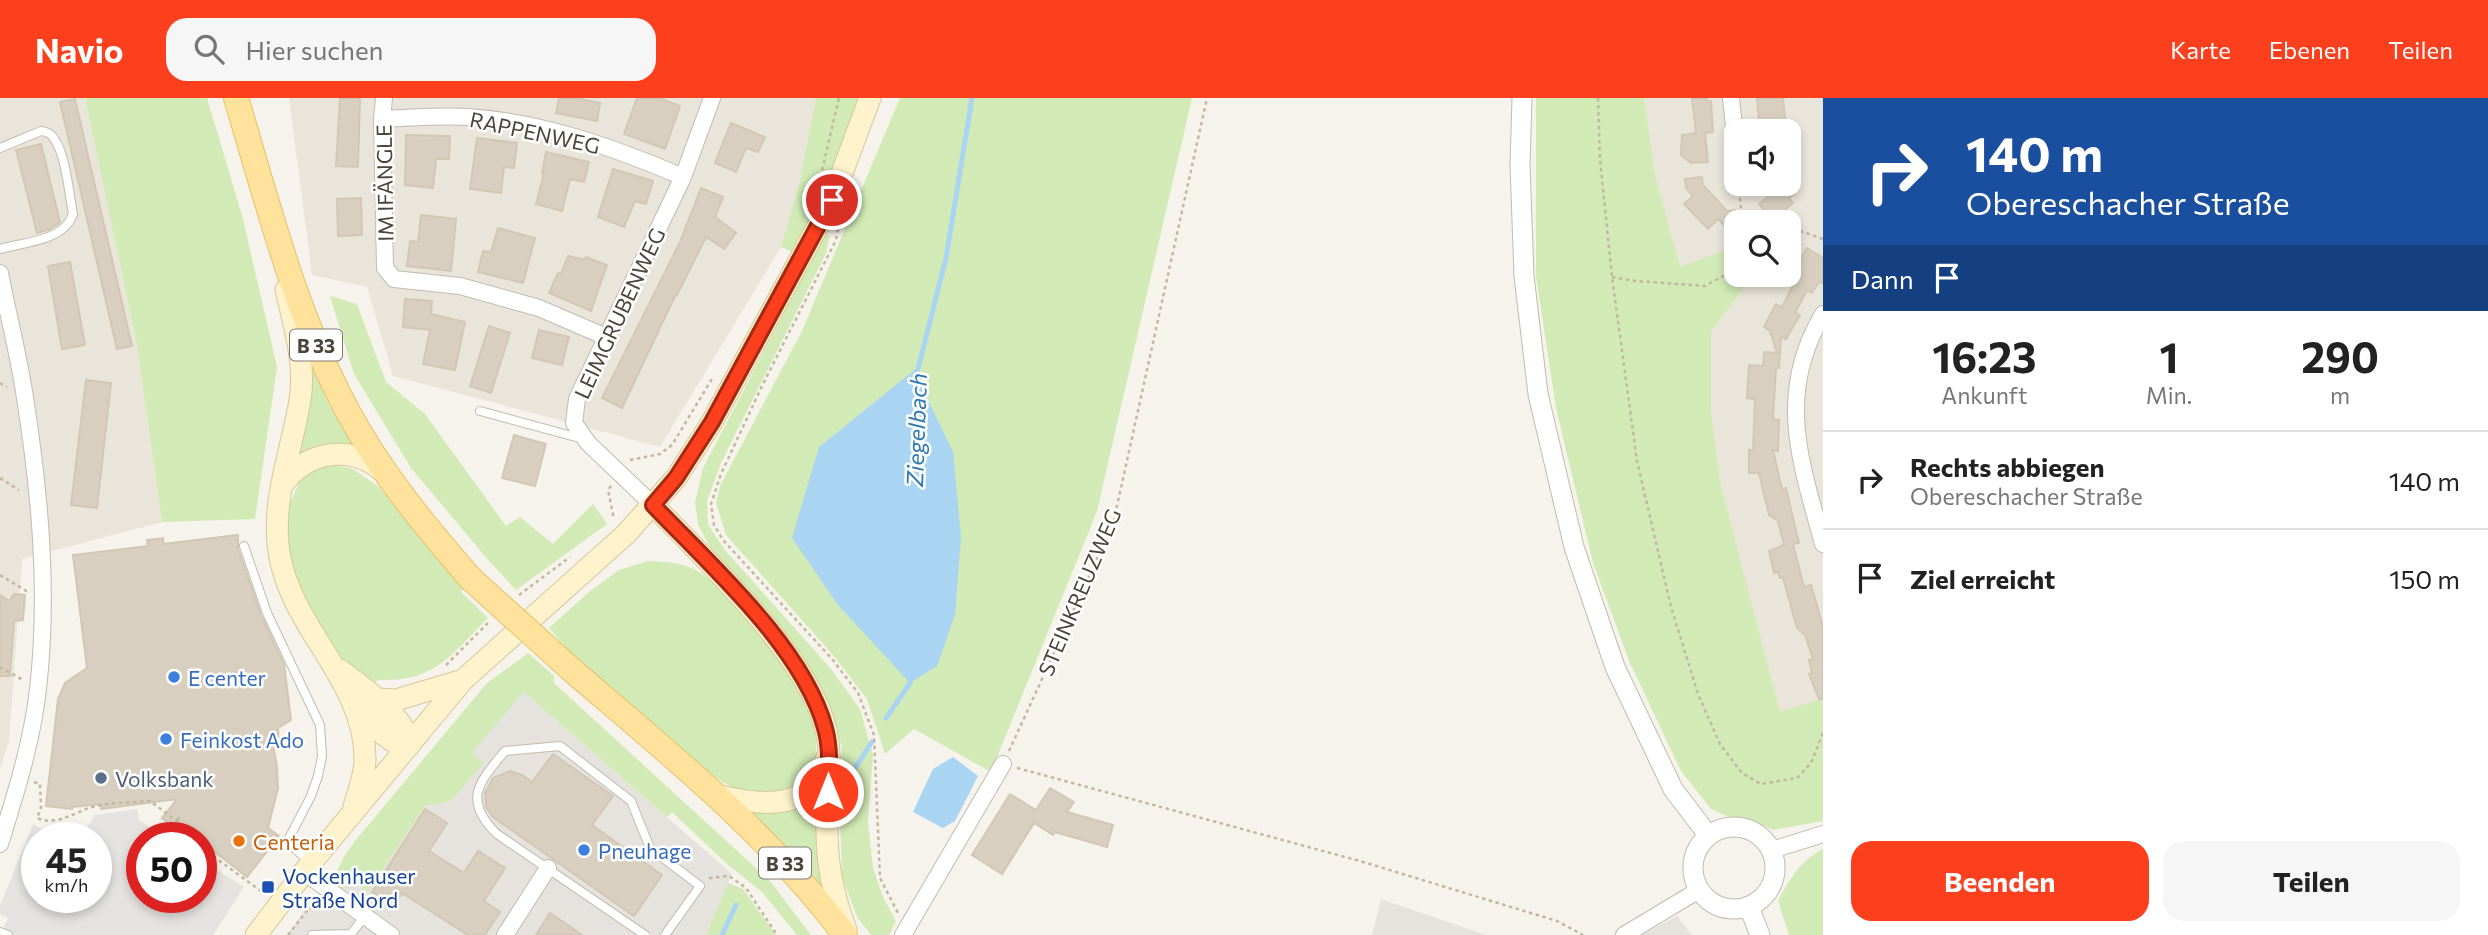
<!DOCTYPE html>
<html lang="de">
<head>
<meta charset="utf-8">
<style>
	:root { --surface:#fff; --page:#f6f6f6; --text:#222; --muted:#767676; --line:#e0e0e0; --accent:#fc3f1d }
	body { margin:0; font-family:Commissioner,sans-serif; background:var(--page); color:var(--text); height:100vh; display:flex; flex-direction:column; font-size:26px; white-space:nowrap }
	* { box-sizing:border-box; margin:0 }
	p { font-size:23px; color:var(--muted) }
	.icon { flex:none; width:38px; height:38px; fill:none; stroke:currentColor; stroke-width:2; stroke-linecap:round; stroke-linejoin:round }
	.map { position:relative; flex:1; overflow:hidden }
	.panel { display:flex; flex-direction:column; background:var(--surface); width:665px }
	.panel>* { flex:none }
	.hud { background:#1a4fa0; color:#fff; overflow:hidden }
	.tools { position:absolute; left:1724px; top:21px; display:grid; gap:14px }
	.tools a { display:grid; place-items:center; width:77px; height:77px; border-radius:14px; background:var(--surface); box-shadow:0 4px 10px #0003; font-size:35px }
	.speed { position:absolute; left:21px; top:724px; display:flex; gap:14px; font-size:35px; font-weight:700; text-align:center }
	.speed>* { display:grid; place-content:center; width:91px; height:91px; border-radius:50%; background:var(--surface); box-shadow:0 4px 10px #0003; line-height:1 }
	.speed small { font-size:18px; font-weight:400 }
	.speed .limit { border:10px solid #d22; background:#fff; color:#111 }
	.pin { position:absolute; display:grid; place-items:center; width:60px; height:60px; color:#fff; margin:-30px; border:4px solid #fff; border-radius:50%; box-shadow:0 2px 7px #0007 }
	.me { position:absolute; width:77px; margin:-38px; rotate:0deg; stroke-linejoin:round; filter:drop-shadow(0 0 5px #0008) }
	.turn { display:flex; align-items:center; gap:24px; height:147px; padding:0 28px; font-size:32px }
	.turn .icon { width:91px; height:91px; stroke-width:2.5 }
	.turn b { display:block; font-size:49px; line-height:60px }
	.then { display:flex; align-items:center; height:66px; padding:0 28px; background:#0003; gap:14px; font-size:26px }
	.eta { display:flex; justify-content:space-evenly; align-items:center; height:119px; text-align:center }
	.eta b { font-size:42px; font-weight:700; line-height:49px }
	.primary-button { display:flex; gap:14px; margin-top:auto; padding:14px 28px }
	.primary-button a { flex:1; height:80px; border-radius:21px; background:var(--accent); color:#fff; font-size:28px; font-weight:700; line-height:80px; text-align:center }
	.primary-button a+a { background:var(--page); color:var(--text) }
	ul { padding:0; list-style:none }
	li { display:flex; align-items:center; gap:21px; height:98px; padding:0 28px; border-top:2px solid var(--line) }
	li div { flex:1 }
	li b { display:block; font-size:26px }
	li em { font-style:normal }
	header { display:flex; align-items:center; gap:42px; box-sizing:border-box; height:98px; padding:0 35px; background:var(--accent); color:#fff }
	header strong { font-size:33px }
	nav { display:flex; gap:38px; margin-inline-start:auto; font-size:24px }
	.search { width:490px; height:63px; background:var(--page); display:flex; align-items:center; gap:18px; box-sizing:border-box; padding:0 24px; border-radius:21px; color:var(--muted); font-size:26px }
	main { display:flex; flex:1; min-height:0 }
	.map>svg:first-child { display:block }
</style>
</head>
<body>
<header>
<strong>Navio</strong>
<div class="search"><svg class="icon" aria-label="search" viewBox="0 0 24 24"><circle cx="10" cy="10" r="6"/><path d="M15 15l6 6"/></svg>Hier suchen</div>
<nav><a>Karte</a><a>Ebenen</a><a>Teilen</a></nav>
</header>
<main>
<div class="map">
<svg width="1823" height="837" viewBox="0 0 1823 837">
	<rect width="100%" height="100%" fill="#f6f3ec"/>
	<path fill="#eae5da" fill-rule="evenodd" d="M0,0H85L137,247L162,424L22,461L9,643L0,671Z
		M289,0H816L799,86L781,149L660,349L393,278L367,189L312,177Z
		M1644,0H1823V600L1780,615L1721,388L1711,312V234L1753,177H1788V124H1736V148L1680,170L1656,81ZM1736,33H1788V86H1736Z"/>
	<path fill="#e6e2dd" d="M524,594L732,776L706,837H287L317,796L355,785L368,793L425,708L451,703L483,665L472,655Z
		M1381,801L1486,837H1372Z
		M1677,818L1692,837H1641Z"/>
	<path fill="#d2eab5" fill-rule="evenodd" d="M85,0H207L243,121L277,269L255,421L162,424L137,247Z
		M816,0H859L837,59L793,154L781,149L799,86Z
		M900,0H1192L1097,413L991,674L914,631L885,656L867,601L833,557L726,437L716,405L720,388L802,233ZM917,271L929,304L819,349Z
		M1536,0H1644L1656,81L1680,169L1736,148V177H1753L1711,234V312L1721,388L1780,614L1823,600V723L1773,732L1749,721L1729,719L1711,711L1681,673L1630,565L1593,465L1556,310L1536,178Z
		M825,137H830L826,155L721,365L707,403L708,426L724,451L831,571L860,611L873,657L868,724L873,770L883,799L896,823L889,837H871L857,819L842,779L840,722L842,649L829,610L821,592L789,542L714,456L698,427L695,404L703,370Z
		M330,198L357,206L386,284L425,316L506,428L520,419L553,446L593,406L607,426L516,492L489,463L411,370L354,276Z
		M306,256L327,303L356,353L298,362Z
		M335,367L353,371L379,389L464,490L461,494L488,520C451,557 435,584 378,582L372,587L352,573L329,546L303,501L286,443L290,405L300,383L316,370Z
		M648,463C666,464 683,464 699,474C736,496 813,598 816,642C819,692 772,710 731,689C709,677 692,658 673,642C638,612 603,582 568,552L549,530L590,493L619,472Z
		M528,555L554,578V585L770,783L811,837H797L762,794L727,766L672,714L667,719L524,594L473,654L484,665L451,703L425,708L368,794L352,782L343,791C330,773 344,759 355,743L487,585Z
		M825,678L827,796L746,712C793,716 793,709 825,678Z
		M1823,751V837H1789L1778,803C1790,781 1800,763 1823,751Z
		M728,785L743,791L776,837H706Z"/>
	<path fill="#e5e3e0" d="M524,594L533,601L482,663L472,655Z
		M137,711L139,722L167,740H142V800H201V762L244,789L213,837H0L8,820L0,816V808L33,726L59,740H37V800H96V740H80L95,717Z
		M684,743L714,769L705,780L716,787L687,837H670L704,780L674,754Z
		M355,785L393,810L387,820L349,794Z
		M563,790L629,837H606L555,801Z"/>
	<path fill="#a9d4f2" d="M917,270L929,304L953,354L961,439L955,517L937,568L910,585L838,507L792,440L819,349Z
		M953,659L978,678L955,723L943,730L913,714L933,671Z"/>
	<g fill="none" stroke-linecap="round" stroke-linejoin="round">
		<path stroke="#a9d4f2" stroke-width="5" d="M917,275L946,160L972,0
			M886,620L910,585L911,578
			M847,682L872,644
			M722,837L736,807"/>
	</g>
	<path fill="#d8cfc1" stroke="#d3c7b4" stroke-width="2" d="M340,0H360L358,69L336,68Z
		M559,0H575L600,5L597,23L556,15Z
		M637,0H659L680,8L665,51L624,36Z
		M1692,0H1707L1708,4L1711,3L1713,34L1705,35L1708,64L1691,65L1681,57L1682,37L1696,35Z
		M1757,0H1783L1786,33H1770L1767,22L1759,23Z
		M75,1L132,248L117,251L60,4Z
		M731,25L765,39L758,54L746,50L736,74L715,65Z
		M406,37L450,38L449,61H436L433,90L405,87Z
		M477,40L517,45L514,70L504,69L501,95L470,91Z
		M41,46L60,124L50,131L37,135L16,52Z
		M546,54L589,64L584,84L570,81L562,113L536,106L544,75H542Z
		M613,71L653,83L646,106L635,103L624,129L598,119Z
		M1702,79L1703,87L1727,113L1735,112L1736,127L1725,128L1718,121L1708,131L1684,106L1693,98L1686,90L1685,81Z
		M1783,86H1786L1794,96L1789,100L1793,105L1773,122L1759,106Z
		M701,90L723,99L715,119L736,135L724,151L706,139L677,197L676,196L622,310L602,300L680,144Z
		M361,100L362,137L338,138L337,101Z
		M421,117L456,121L451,173L407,168L410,143L418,144Z
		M498,130L535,140L523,185L478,174L483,153L491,154Z
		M1807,150L1823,160V185L1819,184L1812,195L1807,192L1795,215L1800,217L1786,241L1781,239L1779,270H1776L1773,321L1779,322L1778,353L1773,352L1782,391L1786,390L1792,416L1799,445L1793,446L1804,489L1811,487L1823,529V601H1819L1809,576L1812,575L1809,562L1813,561L1805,537L1797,530L1783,480H1780L1778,474L1774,475L1769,453L1784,447L1778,423L1769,417L1759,375H1749V352H1753L1755,301L1747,300L1749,267L1763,268L1764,254L1777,255L1770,233L1764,229L1776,206L1782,209L1796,182L1790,178Z
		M568,158L585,162L586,159L607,167L591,213L549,195L558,175L561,176Z
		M70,164L85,247L62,251L48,168Z
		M405,201L432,203L431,216L465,224L455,272L423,266L430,232L403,229Z
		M489,228L510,235L491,295L470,288Z
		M539,232L569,239L562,267L532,260Z
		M86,282L111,285L97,410L71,407Z
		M514,337L546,346L535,388L502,380Z
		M238,437V450L261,517L284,566L291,622L278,630L279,647H273L277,669L278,690L268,730L279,738L247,779L201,743V740H198L186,731L182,736L162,720L177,701L101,711V706L72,709V711L46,708L58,601L65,585L87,570L73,457L148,448L147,442L163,440L164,446Z
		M14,496L25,497L23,522L14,523L10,578H0V497L9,503Z
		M553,656L613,698L592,727L662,777L634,818L493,719L486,709L485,695L493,680L510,673L522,677L532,684Z
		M1050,690L1074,704L1067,714L1113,727L1107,749L1055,734L1053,737L1034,725L1002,776L972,757L1010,696L1036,712Z
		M425,711L447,725L429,753L464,775L478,753L505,770L484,803L500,814L485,837H468L402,795L394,808L372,794Z
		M550,815L582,837H536Z"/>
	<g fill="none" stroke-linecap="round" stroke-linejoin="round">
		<g stroke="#c2bbae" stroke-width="10">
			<path id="service" d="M0,50L41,33C48,34 52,36 55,42C66,59 69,95 73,116C64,143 25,144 0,151
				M480,313L583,341
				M244,448L267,515L320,627L322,658L318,678L311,698L287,744L309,763
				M0,834L8,837
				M312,837L351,836L364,819
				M645,837L497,736C462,702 479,684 505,653L560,648L631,703L650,750L700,788L665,837"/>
		</g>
		<g stroke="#c2bbae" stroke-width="18">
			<path id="minor" d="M384,0L382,21L385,170L394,181L460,188L539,210L606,239
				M1731,0L1736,49
				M382,21C410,20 440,17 468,19C543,24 615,50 683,79
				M0,175C8,217 19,258 25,300C40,396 49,494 38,591C32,644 16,695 0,746
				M1823,216C1775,297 1801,364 1823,446
				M653,407L588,345L574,325L577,301L683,79L712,0
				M1772,752L1823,736
				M304,774L391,837
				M505,837L548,770
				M903,837L1003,666
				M1624,837L1699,792"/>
		</g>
		<g stroke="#c2bbae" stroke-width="21">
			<path id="tertiary" d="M1522,0L1520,67L1524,178L1538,296L1574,449L1615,569L1673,691L1708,737
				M1693 770a41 41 0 1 1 82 0a41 41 0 1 1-82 0Z
				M1749,809L1760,837"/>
		</g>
		<g stroke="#d6c79b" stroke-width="23">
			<path id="secondary" d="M286,192C294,227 306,266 300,302C292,352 271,402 279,454C290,530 366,583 365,662C365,677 358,694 354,709
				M283,386C308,352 351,346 384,374
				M653,407C706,462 819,567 828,643C832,673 827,704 827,734C827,768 834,800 846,832
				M340,572C363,590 407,618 409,648
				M377,601L396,602L463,582
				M356,605C369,621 388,649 409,648
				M719,698C764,707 811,715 827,659
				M256,837L311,765L463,582L626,436L676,380L712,324L832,102L870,0"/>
		</g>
		<g stroke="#e6c16a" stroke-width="26">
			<path id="primary" d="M236,0C268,106 295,216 348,314C381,375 425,428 470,480
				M574,574C670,656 768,735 845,837"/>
		</g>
		<path stroke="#c4b79f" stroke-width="2.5" stroke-dasharray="3.5 3.5" stroke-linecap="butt" d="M1598,0L1600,61L1612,179L1637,363L1671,509L1698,596L1720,646L1742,675L1761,686L1797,680L1811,665L1823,635
			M822,72L839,0
			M1739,86L1742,124
			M838,131L836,142L762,288L721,376L711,406L714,427L723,442L832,561L858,595L874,637L880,780L898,815
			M1788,134L1792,130L1823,141
			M1612,179L1635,183L1705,188L1736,171
			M0,285L7,289
			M630,362L660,356L672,347L712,281
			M0,380L19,392
			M611,388L608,392L614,421
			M0,477L28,494
			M519,497L570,459
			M446,567L488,525
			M0,569L23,582
			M1009,653L1113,426L1207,0
			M1017,670L1360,763L1557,823L1583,837
			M34,684L40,686L41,710L37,720C55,728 72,716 89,710C107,704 131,705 150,703L199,740
			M171,740L169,732L180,718
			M201,742L206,753L265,796
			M709,780L729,778L746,790L777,837
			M288,837L309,810L325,809"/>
		<use href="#service" stroke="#fff" stroke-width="8"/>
		<use href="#minor" stroke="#fff" stroke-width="16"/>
		<use href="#tertiary" stroke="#fff" stroke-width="19"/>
		<use href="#secondary" stroke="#fff3cd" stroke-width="21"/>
		<use href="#primary" stroke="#ffe39c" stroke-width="24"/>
		<g stroke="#e6c16a" stroke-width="26" stroke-linecap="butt">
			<path id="primary-bridge" d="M470,480L574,574"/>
		</g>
		<use href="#primary-bridge" stroke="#ffe39c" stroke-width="24"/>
	</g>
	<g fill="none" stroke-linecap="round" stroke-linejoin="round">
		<g stroke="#a42913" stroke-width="18">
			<path id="route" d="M828,694C829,674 831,651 825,630C803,549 710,467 653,407L676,380L712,324L832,102"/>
		</g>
		<use href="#route" stroke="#fc3f1d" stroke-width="12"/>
	</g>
	<g fill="#3f7fe0" stroke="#fff" stroke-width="2.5">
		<circle cx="174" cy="579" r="7"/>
		<circle cx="166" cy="641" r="7"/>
		<circle cx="584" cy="752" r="7"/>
	</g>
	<circle fill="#5c6f8a" stroke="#fff" stroke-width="2.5" cx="101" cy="680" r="7"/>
	<circle fill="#e8710a" stroke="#fff" stroke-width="2.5" cx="239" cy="743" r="7"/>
	<rect fill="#1a4fb4" stroke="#fff" stroke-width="2.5" x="261" y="782" width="14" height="14" rx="3.5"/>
	<g text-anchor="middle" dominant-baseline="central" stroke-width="5" stroke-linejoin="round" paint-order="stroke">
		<g fill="#fff" stroke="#817c74" stroke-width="2">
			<rect x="290" y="231.5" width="52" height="31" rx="5"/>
			<rect x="759" y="749.5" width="52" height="31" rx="5"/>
		</g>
		<g font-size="19" font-weight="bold" fill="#4b4439">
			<text x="316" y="247">B 33</text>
			<text x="785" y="765">B 33</text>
		</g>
		<g font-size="21" fill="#4b4439" stroke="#fff">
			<text transform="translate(535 34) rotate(12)">RAPPENWEG</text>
			<text transform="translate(384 85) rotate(-91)">IM IFÄNGLE</text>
			<text transform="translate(619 215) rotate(-65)">LEIMGRUBENWEG</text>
			<text transform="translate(1079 494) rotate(-67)">STEINKREUZWEG</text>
		</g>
		<g font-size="21" fill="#366cbe" stroke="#fff" text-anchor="start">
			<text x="188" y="579">E center</text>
			<text x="180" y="641">Feinkost Ado</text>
			<text x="598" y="752">Pneuhage</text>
		</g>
		<g font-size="21" fill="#4e5e75" stroke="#fff" text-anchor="start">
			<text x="115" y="680">Volksbank</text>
		</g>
		<g font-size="21" fill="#c56008" stroke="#fff" text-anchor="start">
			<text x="253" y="743">Centeria</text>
		</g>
		<g font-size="21" fill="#164399" stroke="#fff" text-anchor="start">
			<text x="282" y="777">Vockenhauser<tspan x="282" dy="24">Straße Nord</tspan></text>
		</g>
		<g font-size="23" font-style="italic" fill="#2e7ab2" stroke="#fff">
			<text transform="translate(916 332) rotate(-88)">Ziegelbach</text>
		</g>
	</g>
</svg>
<div class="tools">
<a><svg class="icon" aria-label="sound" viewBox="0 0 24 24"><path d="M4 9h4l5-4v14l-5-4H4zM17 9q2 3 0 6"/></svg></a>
<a><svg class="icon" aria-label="search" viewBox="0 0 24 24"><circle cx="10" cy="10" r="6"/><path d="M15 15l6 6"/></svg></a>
</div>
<div class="speed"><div>45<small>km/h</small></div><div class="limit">50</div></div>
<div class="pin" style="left:832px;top:102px;background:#d93025"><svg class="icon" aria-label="arrive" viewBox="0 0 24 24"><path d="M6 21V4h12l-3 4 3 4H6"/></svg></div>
<svg class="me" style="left:828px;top:694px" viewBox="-20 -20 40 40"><circle r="17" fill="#fc3f1d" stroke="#fff" stroke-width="3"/><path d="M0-11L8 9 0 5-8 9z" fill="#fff"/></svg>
</div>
<section class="panel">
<div class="hud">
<div class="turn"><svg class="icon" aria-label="right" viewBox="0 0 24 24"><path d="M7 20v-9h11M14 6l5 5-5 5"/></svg><div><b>140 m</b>Obereschacher Straße</div></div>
<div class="then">Dann<svg class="icon" aria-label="arrive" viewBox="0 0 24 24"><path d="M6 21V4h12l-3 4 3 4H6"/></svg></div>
</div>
<div class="eta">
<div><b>16:23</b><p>Ankunft</p></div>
<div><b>1</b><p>Min.</p></div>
<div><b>290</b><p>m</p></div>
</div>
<ul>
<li><svg class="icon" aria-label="right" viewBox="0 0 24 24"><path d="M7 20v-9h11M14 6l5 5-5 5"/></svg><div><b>Rechts abbiegen</b><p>Obereschacher Straße</p></div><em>140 m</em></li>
<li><svg class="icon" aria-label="arrive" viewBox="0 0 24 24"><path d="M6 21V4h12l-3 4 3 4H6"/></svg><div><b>Ziel erreicht</b></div><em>150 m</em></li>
</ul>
<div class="primary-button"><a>Beenden</a><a>Teilen</a></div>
</section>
</main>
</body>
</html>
